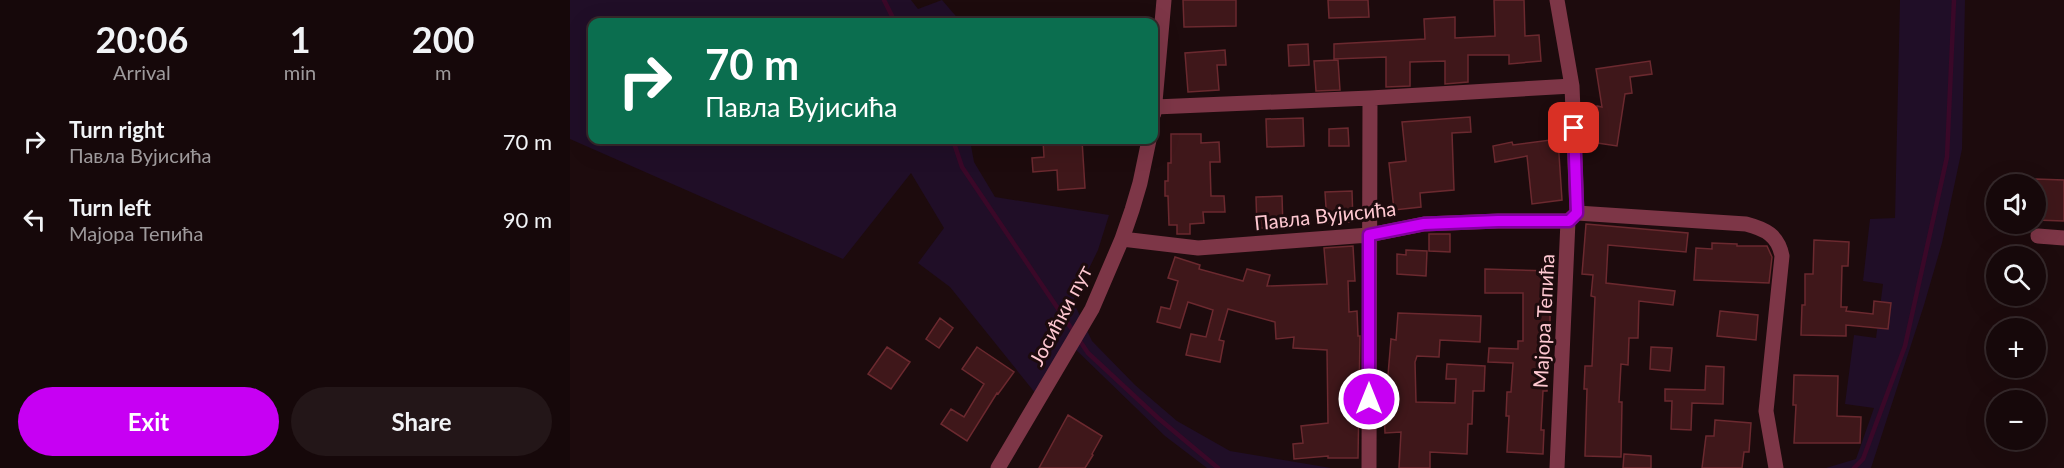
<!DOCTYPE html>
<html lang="en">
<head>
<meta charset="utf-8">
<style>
	:root { --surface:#16080a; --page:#231618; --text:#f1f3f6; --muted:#9e9a9c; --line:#35292b; --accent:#c700f3 }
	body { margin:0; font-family:Lato,sans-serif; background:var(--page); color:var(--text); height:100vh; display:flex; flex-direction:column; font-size:22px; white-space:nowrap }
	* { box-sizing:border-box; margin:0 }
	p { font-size:20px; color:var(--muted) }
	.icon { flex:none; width:33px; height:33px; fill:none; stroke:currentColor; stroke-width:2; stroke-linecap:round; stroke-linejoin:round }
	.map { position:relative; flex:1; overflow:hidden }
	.panel { display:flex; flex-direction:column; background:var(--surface); width:570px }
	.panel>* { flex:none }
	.banner { position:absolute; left:18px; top:18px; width:570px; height:126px; border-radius:12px; box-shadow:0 6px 24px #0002,0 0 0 2px var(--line); background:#0b6e4f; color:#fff; overflow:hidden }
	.buttons { position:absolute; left:1416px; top:174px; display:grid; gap:12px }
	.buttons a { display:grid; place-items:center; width:60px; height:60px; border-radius:50%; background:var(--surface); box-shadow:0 6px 24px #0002,0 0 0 2px var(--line); font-size:30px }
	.pin { position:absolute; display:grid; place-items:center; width:51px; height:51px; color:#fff; margin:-26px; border-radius:12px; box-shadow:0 3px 9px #0006 }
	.me { position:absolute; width:66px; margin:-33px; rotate:0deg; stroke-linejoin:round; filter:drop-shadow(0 0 4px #0008) }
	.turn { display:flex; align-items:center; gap:21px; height:126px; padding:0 18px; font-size:27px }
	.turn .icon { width:78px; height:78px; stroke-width:2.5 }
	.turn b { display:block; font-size:42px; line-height:51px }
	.eta { display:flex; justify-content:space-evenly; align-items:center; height:102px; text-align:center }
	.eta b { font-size:36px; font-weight:700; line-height:42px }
	.button { display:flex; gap:12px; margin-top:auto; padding:12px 18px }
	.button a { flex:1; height:69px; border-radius:36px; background:var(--accent); color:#fff; font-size:24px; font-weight:700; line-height:69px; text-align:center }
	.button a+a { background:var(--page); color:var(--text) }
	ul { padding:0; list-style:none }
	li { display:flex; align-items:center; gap:18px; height:78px; padding:0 18px }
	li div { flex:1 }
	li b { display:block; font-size:22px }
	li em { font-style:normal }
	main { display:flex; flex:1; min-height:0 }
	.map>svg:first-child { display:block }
</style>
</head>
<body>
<main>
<section class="panel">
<div class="eta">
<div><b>20:06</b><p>Arrival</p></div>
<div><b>1</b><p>min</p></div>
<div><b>200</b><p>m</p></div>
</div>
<ul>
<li><svg class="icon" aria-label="right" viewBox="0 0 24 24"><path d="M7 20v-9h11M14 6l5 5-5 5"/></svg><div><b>Turn right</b><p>Павла Вујисића</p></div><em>70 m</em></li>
<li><svg class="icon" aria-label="left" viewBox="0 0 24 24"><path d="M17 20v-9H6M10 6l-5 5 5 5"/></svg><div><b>Turn left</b><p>Мајора Тепића</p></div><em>90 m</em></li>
</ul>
<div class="button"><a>Exit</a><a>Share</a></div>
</section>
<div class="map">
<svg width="1494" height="468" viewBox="0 0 1494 468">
	<rect width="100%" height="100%" fill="#1d0b0d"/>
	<path fill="#200e27" d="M0,0H341L348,9L372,0L391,22H22V140H400L404,162L425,197L539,215L528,250L503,301L522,341L565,385L607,421L660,451L761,468H637L595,436L501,345L470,399L380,287L348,263L374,228L341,173L273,259L0,139Z
		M1330,0H1395L1392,149L1372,243L1354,305L1301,468H1256L1286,459L1304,408L1275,404L1284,335L1306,338L1313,284L1293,281L1300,219L1325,218Z"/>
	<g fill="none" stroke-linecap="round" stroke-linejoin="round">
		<path stroke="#3a0828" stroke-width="4.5" d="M314,0L325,22
			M383,140L392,167L518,353L588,418L648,468
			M1284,468L1293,459L1335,346L1377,157L1384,0"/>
	</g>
	<path fill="#3f171a" stroke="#6b292f" stroke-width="1.5" d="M613,0H666V26L614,27Z
		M758,0H798L799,17L759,18Z
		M924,0H954L955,36L969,35L971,61L939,64V55H898V82L875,84V61L840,62V86L816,87V57L764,59V44L855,39L854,19L885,17V38L925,36Z
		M738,44L739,65L719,66L718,45Z
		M655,50L656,65H647L649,90L618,92L615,53Z
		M768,60L770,90L746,91L744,61Z
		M1080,61L1082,74L1060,77L1062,93L1055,94L1047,146L1021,142L1027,106L1032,107L1026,69Z
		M900,117L901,132L882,133L884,190L850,193L851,207L824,210L819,163L836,161L832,122Z
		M733,118L734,146L697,147L696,119Z
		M778,128L779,146H759V129Z
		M601,134H631V143L649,142L650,162H640L641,196H654L655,212H633L634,223L620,224V234H607V225H599L598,196H595V181H598V163H601Z
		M988,139L992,200L962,204L957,156L925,162L923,146L942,142L943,145Z
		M473,140H512L515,188L488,190L487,170L463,172L462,158L474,157Z
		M1466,179L1494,180V221L1466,220Z
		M782,191L783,222L757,223L755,192Z
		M712,196L713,228H687L686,197Z
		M1016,224L1118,233L1116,252L1038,245L1036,283L1105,291L1103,305L1069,301L1068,338H1059L1058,365L1051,364L1049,402H1052L1051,457L1015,456L1017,389H1014L1015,366H1022L1025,297L1021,296L1023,275L1012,274Z
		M859,234H880V252L859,251Z
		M1244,240L1279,242L1278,266H1272L1271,307H1277L1276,311L1303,314L1304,301L1321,303L1318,329L1276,325V336L1231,335L1232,305H1235V274H1243Z
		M1142,243L1167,244V246H1197L1202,257L1199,283L1124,280L1126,248L1142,249Z
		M783,246L785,281H778L779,312L787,311L788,336H790L788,458H758V456L724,459L723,444L733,443L731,426L758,423L757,350L723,348L724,337L706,339L705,322L658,309L649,340L654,341L650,362L616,355L621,334L636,337L643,310L618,302L610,328L587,322L591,307L600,309L608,281L598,278L605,257L630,265L629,269L673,281L677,269L700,275L697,286L757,284L754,248Z
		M836,250L857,251L856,276L827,274V254L836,255Z
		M915,269L983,271L982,293H980V328L975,329L974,367H978L977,391H973L971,430H974L973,454L937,452L939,416H936L937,392H941L943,363L918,362L919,348L948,349V341H953V293H915Z
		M1150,311L1188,315L1186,340L1147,336Z
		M828,313L911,316L910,342L870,340L869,357L847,356L845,362L846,402L885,403L886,379H876L877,364L915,366L914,391H903L902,424H898L897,454L860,452V468H829L831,432L815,433L814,410H819L818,375L821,339L826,340Z
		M370,318L383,328L369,348L356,339Z
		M317,347L340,362L321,389L298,374Z
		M407,347L444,372L428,394L427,393L397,441L371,424L381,409L394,417L414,384L392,369Z
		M1081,347L1102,348L1100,371L1080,369Z
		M1136,366L1154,367L1153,404L1122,403L1121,430L1101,429L1102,401H1095V389L1135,390Z
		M1224,375L1268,376L1267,416L1291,417L1290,443H1224L1226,405H1223Z
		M498,415L532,436L522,454L523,455L515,468H469Z
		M1145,420L1181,423L1179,452H1174L1172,468H1132L1136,436H1144Z
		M1054,454L1081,456V468H1053Z"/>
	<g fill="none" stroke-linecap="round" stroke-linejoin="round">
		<path stroke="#7d3647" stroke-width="15" d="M585,107L800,98L1002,86
			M584,113L594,0
			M1007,213L1176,224C1195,229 1208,235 1212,256L1196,411L1206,468
			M1468,236L1494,238
			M552,239L628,248L799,235L854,224L928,221H998
			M428,468L522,309L552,239L562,210L570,183L579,140
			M799,468L800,98
			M987,468L998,221L1007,213L1002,86L987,0"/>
	</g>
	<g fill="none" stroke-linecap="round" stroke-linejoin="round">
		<g stroke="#81009e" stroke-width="15">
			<path id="route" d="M799,399V235L854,224L928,221H999L1007,213L1004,128"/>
		</g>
		<use href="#route" stroke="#c700f3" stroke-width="10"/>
	</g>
	<g text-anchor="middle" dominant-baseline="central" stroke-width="6" stroke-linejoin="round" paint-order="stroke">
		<g font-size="20" fill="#ffc8d1" stroke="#1d0b0d">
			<text transform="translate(755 215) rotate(-6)">Павла Вујисића</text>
			<text transform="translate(490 315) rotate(-62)">Јосићки пут</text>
			<text transform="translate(973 321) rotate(-87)">Мајора Тепића</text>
		</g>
	</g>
</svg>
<div class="buttons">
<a><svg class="icon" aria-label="sound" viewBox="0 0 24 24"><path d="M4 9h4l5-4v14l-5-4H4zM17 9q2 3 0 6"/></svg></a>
<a><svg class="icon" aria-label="search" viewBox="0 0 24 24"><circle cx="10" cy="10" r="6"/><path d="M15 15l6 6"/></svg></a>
<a>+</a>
<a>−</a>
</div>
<div class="pin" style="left:1004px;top:128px;background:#d93025"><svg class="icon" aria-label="arrive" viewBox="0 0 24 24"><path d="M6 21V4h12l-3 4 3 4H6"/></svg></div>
<svg class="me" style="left:799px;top:399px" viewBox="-20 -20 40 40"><circle r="17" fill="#c700f3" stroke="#fff" stroke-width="3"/><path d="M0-11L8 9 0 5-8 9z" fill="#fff"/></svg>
<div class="banner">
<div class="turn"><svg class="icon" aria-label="right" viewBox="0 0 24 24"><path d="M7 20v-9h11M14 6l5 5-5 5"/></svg><div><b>70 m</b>Павла Вујисића</div></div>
</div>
</div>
</main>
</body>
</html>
